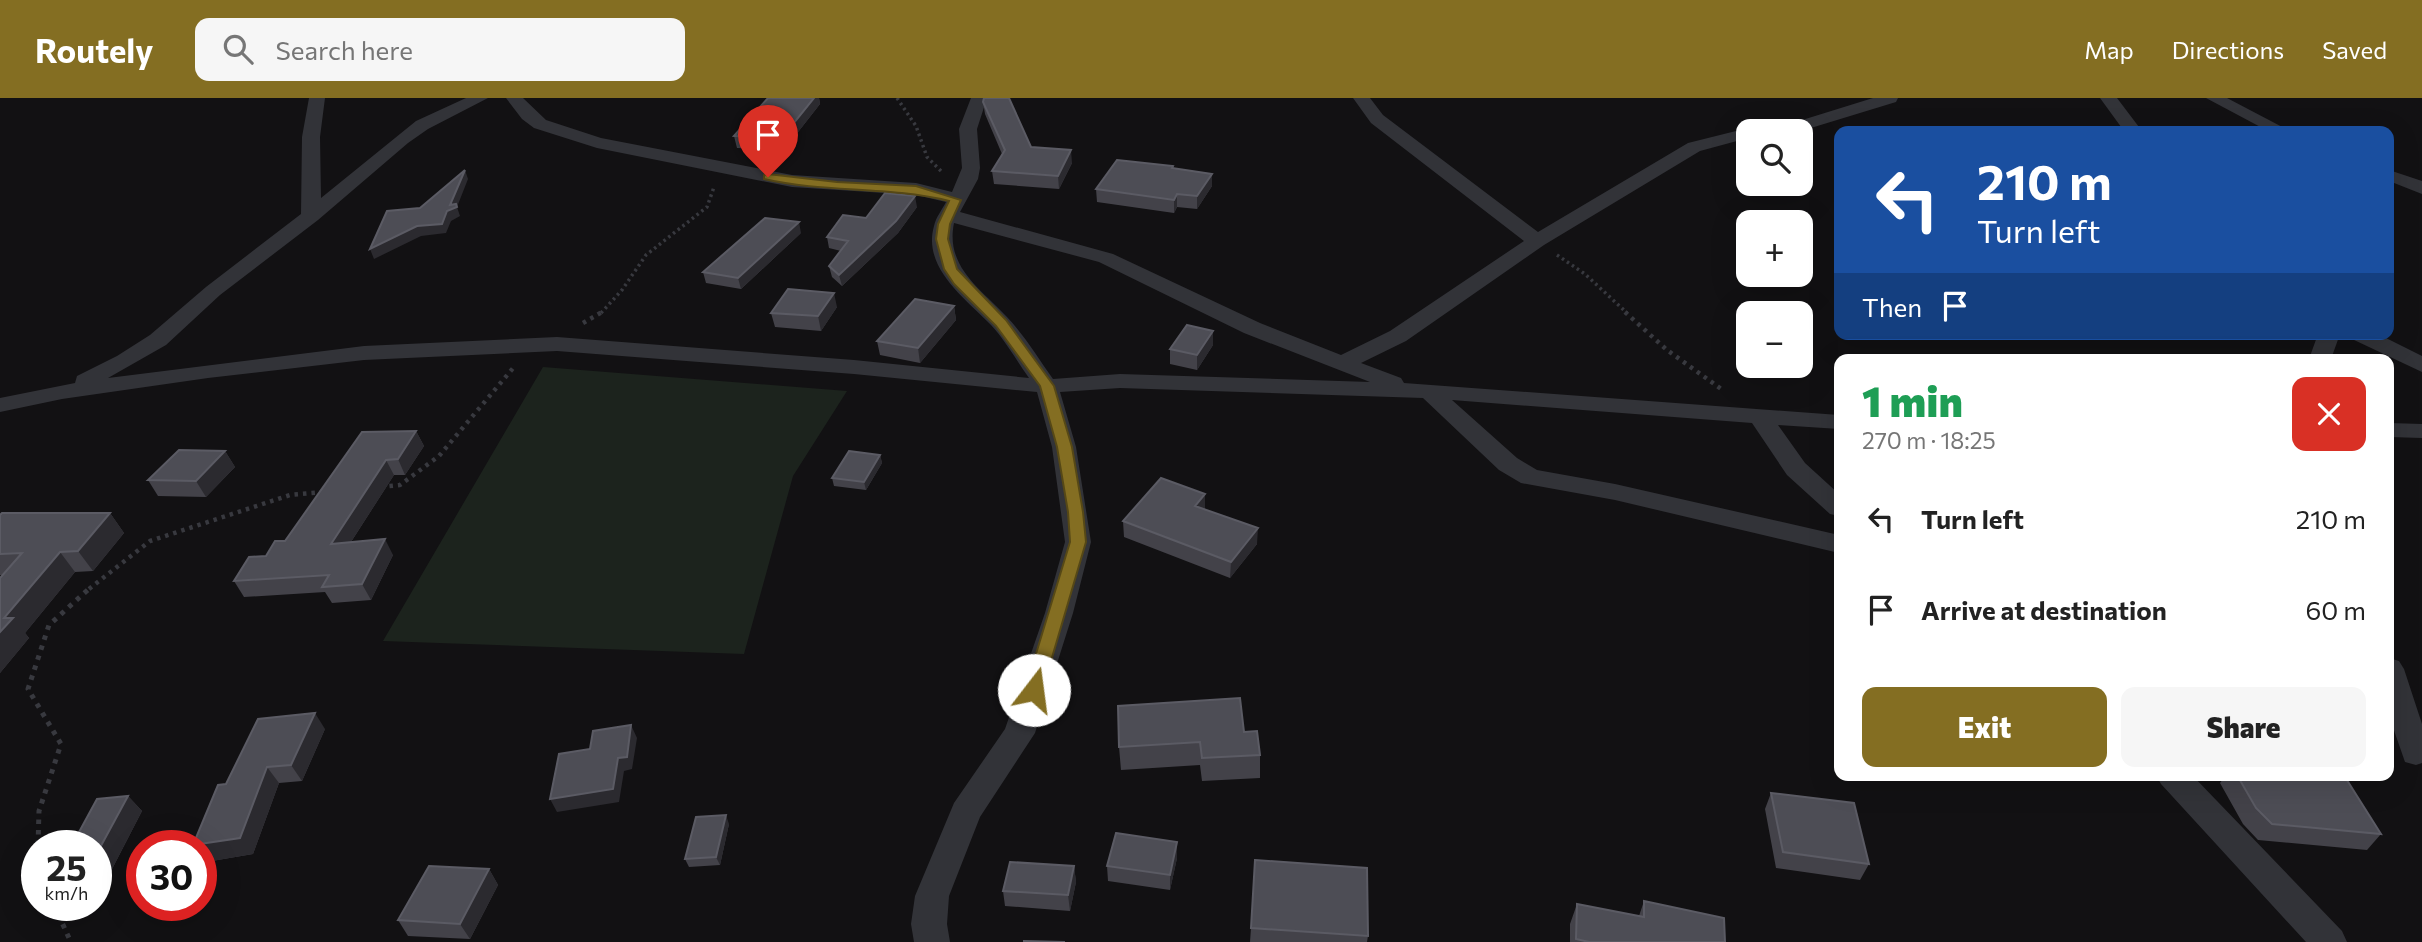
<!DOCTYPE html>
<html lang="en">
<head>
<meta charset="utf-8">
<style>
	:root { --surface:#fff; --page:#f6f6f6; --text:#222; --muted:#767676; --accent:#846e22 }
	body { margin:0; font-family:Commissioner,sans-serif; background:var(--page); color:var(--text); height:100vh; display:flex; flex-direction:column; font-size:26px; white-space:nowrap }
	* { box-sizing:border-box; margin:0 }
	p { font-size:23px; color:var(--muted) }
	.icon { flex:none; width:38px; height:38px; fill:none; stroke:currentColor; stroke-width:2; stroke-linecap:round; stroke-linejoin:round }
	.map { position:relative; flex:1; overflow:hidden }
	.sheet { position:absolute; left:1834px; top:256px; width:560px; height:427px; display:flex; flex-direction:column; background:var(--surface); border-radius:14px; box-shadow:0 7px 28px #0002 }
	.sheet>* { flex:none }
	.top-card { position:absolute; left:1834px; top:28px; width:560px; height:214px; border-radius:14px; box-shadow:0 7px 28px #0002; background:#1a4fa0; color:#fff; overflow:hidden }
	.tools { position:absolute; left:1736px; top:21px; display:grid; gap:14px }
	.tools a { display:grid; place-items:center; width:77px; height:77px; border-radius:14px; background:var(--surface); box-shadow:0 7px 28px #0002; font-size:35px }
	.speed { position:absolute; left:21px; top:732px; display:flex; gap:14px; font-size:35px; font-weight:700; text-align:center }
	.speed>* { display:grid; place-content:center; width:91px; height:91px; border-radius:50%; background:var(--surface); box-shadow:0 7px 28px #0002; line-height:1 }
	.speed small { font-size:18px; font-weight:400 }
	.speed .limit { border:10px solid #d22; background:#fff; color:#111 }
	.pin { position:absolute; display:grid; place-items:center; width:60px; height:60px; color:#fff; margin:-72px -30px; border-radius:50% 50% 50% 0; rotate:-45deg; box-shadow:0 0 7px #0007 }
	.pin .icon { rotate:45deg }
	.me { position:absolute; width:77px; margin:-38px; rotate:15deg; stroke-linejoin:round; filter:drop-shadow(0 0 5px #0008) }
	.turn { display:flex; align-items:center; gap:24px; height:147px; padding:0 28px; font-size:32px }
	.turn .icon { width:91px; height:91px; stroke-width:2.5 }
	.turn b { display:block; font-size:49px; line-height:60px }
	.then { display:flex; align-items:center; height:66px; padding:0 28px; background:#0003; gap:14px; font-size:26px }
	.round { display:grid; place-items:center; flex:none; width:74px; height:74px; border-radius:14px; background:var(--page) }
	.overview { display:flex; align-items:center; justify-content:space-between; height:119px; padding:0 28px }
	h1 { font-size:42px; font-weight:800; line-height:52px; color:#1e9e55 }
	.action { display:flex; gap:14px; margin-top:auto; padding:14px 28px }
	.action a { flex:1; height:80px; border-radius:14px; background:var(--accent); color:#fff; font-size:28px; font-weight:800; line-height:80px; text-align:center }
	.action a+a { background:var(--page); color:var(--text) }
	ul { padding:0; list-style:none }
	li { display:flex; align-items:center; gap:21px; height:91px; padding:0 28px }
	li div { flex:1 }
	li b { display:block; font-size:26px }
	li em { font-style:normal }
	header { display:flex; align-items:center; gap:42px; box-sizing:border-box; height:98px; padding:0 35px; background:var(--accent); color:#fff }
	header strong { font-size:33px }
	nav { display:flex; gap:38px; margin-inline-start:auto; font-size:24px }
	.search { width:490px; height:63px; background:var(--page); display:flex; align-items:center; gap:18px; box-sizing:border-box; padding:0 24px; border-radius:14px; color:var(--muted); font-size:26px }
	.map>svg:first-child { display:block }
</style>
</head>
<body>
<header>
<strong>Routely</strong>
<div class="search"><svg class="icon" aria-label="search" viewBox="0 0 24 24"><circle cx="10" cy="10" r="6"/><path d="M15 15l6 6"/></svg>Search here</div>
<nav><a>Map</a><a>Directions</a><a>Saved</a></nav>
</header>
<div class="map">
<svg width="2422" height="844" viewBox="0 0 2422 844">
	<rect width="100%" height="100%" fill="#121113"/>
	<path fill="#1c231d" d="M543,269L847,293L793,378L744,556L383,543Z"/>
	<g fill="none" stroke-linecap="round" stroke-linejoin="round">
		<path stroke="#38393f" stroke-width="3.5" stroke-dasharray="2.5 3.5" stroke-linecap="butt" d="M897,0L916,28L927,59L943,75
			M1557,157L1585,176L1627,215
			M601,215L622,192L646,157L707,109L714,89"/>
		<path stroke="#38393f" stroke-width="4.5" stroke-dasharray="3.5 5" stroke-linecap="butt" d="M1625,214L1667,252L1724,293
			M583,225L602,214
			M381,389L400,387L439,358L514,269
			M89,491L150,443L290,397L324,394"/>
		<path stroke="#38393f" stroke-width="5" stroke-dasharray="4.5 6" stroke-linecap="butt" d="M38,747L39,713L61,646L28,591L49,527L91,489
			M54,807L69,840L67,844"/>
		<path fill="#323338" fill-rule="evenodd" d="M309,0H325L320,39L321,100L416,23L466,0H488L428,31L408,45L318,122L220,197L166,247L108,280L364,248L557,239L854,262L1029,280C1017,263 1005,242 991,227C966,201 922,170 934,128C936,119 942,112 946,104L916,97L792,89L597,50L534,30L522,21L506,0H523L546,22L601,40L792,77L916,85L952,94L962,70L959,31L971,0H987L977,31L980,70L978,81L960,114L1113,156L1260,225L1341,257L1390,233L1524,143L1371,25L1353,0H1370L1383,17L1538,134L1688,45L1748,30L1755,32L1763,28L1799,23L1873,0H1898L1896,4L1801,33H1748V40L1700,53L1544,147L1406,243L1361,265L1401,280L1404,285L1839,317V331L1778,327L1805,365L1839,396V418L1830,416L1787,377L1752,325L1452,302L1517,360L1537,372L1615,386L1839,437V455L1615,402L1521,385L1499,372L1423,300L1120,290L1060,294L1076,349L1091,444L1073,515L1035,635L980,719L949,798L947,826L950,844H914L911,826L915,798L954,705L1005,631L1045,515L1065,444L1052,349L1037,294L854,276L557,253L364,262L208,280L62,301L0,314V300L75,285L77,278L117,258L150,237L206,189L301,116L302,39ZM954,125L1099,164L1244,235L1370,284L1120,276L1053,281C1038,260 1025,238 1007,219C981,191 945,169 954,125Z
			M2100,0H2117L2142,33H2124Z
			M2206,0H2227L2290,33H2268Z
			M2389,72L2422,83V96L2389,83Z
			M2318,236H2340L2331,261H2309Z
			M2349,236H2378L2422,258V274L2352,241Z
			M2389,325L2422,326V340L2389,339Z
			M2389,560L2399,563L2404,571L2422,626V665L2416,667L2405,664L2389,618Z
			M2156,677H2192L2342,833L2347,844H2306L2161,686Z"/>
	</g>
	<path fill="#434249" d="M768,0H819L820,6L784,52L737,50L734,38Z
		M983,4L1031,49L1072,65L1059,91L994,86L992,73L1002,56L985,16Z
		M1173,70L1212,88L1197,111L1177,109L1174,115L1097,104L1096,91Z
		M917,109L898,135L842,188L832,179L829,168L841,153L829,150L827,139L866,120Z
		M801,135L741,191L706,185L703,174Z
		M954,208L956,222L920,265L880,257L877,243Z
		M837,209L821,233L775,229L771,215Z
		M1213,247L1197,272L1170,266V251Z
		M416,333L424,348L405,377H394L351,444L393,457L371,502L332,505L325,494L244,499L234,483L266,458Z
		M225,353L235,369L206,399L158,398L148,382Z
		M880,357L882,365L866,392L834,388L832,380Z
		M1205,396V411L1257,446L1230,480L1124,439L1123,423Z
		M110,415L124,435L93,473L75,474L25,535L29,540L0,575V480L3,477H0V417Z
		M325,631L302,683L279,685L253,756L206,764L201,758V747L226,686Z
		M1244,634L1260,657V680L1202,683L1200,667L1121,672L1119,649Z
		M2226,677H2320L2381,736L2367,752L2258,742L2243,726L2220,685Z
		M1771,695L1869,766L1860,782L1776,770L1765,711Z
		M128,698L142,713L111,773L96,775V747Z
		M729,726L720,767L689,769L685,761Z
		M1177,744V760L1170,792L1108,783L1107,768Z
		M1074,768L1076,784L1070,813L1005,808L1003,793Z
		M489,771L498,787L470,841L408,838L398,822Z
		M1644,803L1725,844H1570V826L1577,806L1639,818Z
		M1251,830L1368,838L1367,844H1250Z"/>
	<path fill="#2b2a2f" d="M814,0H819L820,6L784,52L781,41Z
		M1071,52L1072,65L1059,91L1058,78Z
		M465,72L468,81L457,109L460,118L451,123L446,135L421,138L374,161L370,151L450,107Z
		M1212,76V88L1197,111V98Z
		M1177,96V109L1174,115V102Z
		M915,98L917,109L898,135L842,188L839,177Z
		M799,124L801,135L741,191L738,180Z
		M834,195L837,209L821,233L818,218Z
		M954,208L956,222L920,265L918,250Z
		M1213,233V247L1197,272V257Z
		M416,333L424,348L405,377L398,361Z
		M225,353L235,369L206,399L196,383Z
		M880,357L882,365L866,392L864,384Z
		M386,362L394,377L340,461L331,446Z
		M1205,396V411L1195,408Z
		M110,415L124,435L93,473L78,453Z
		M1258,430L1257,446L1230,480L1231,464Z
		M385,441L393,457L371,502L362,486Z
		M60,454L75,474L25,535L29,540L0,575V534L4,520Z
		M315,615L325,631L302,683L291,667Z
		M631,627L637,640L632,671L624,673L619,704L557,714L550,701L618,660Z
		M267,669L279,685L253,756L206,764L201,758V747H196Z
		M128,698L142,713L111,773L96,757Z
		M726,717L729,726L720,767L716,759Z
		M1177,744V760L1170,792V777Z
		M1074,768L1076,784L1070,813L1068,797Z
		M489,771L498,787L470,841L460,826Z"/>
	<path fill="#4d4d55" stroke="#5b5b64" stroke-width="2" d="M768,0H814L781,41L734,38Z
		M984,0H1009L1031,49L1071,52L1058,78L992,73L1005,52L983,4Z
		M1117,62L1173,68L1172,70L1212,76L1197,98L1177,96L1174,102L1096,91Z
		M465,72L450,107L456,106L457,109L447,113L442,126L417,128L370,151L387,113L420,110Z
		M885,95L915,98L896,123L839,177L829,168L848,143L827,139L843,117L866,120Z
		M765,120L799,124L738,180L703,174Z
		M788,191L834,195L818,218L771,215Z
		M915,201L954,208L918,250L877,243Z
		M1187,227L1213,233L1197,257L1170,251Z
		M416,333L398,361L386,362L331,446L385,441L362,486L322,489L329,477L234,483L249,459L266,458L275,443H285L362,334Z
		M179,352L225,353L196,383L148,382Z
		M849,353L880,357L864,384L832,380Z
		M1161,380L1205,396L1195,408L1258,430L1231,464L1123,423Z
		M2,415H110L78,453L60,454L4,520H13L0,534V480L22,455L0,456V417Z
		M1240,600L1244,634L1257,633L1260,657L1202,660L1200,644L1119,649L1118,608Z
		M315,615L291,667L267,669L240,740L193,747L218,687L226,686L258,621Z
		M631,627L627,659L618,660L613,691L550,701L559,656L590,651L593,633Z
		M2237,677H2320L2345,679L2381,736L2272,726L2256,710Z
		M1771,695L1854,705L1869,766L1783,754Z
		M128,698L96,757V747H72L97,701Z
		M726,717L716,759L685,761L696,719Z
		M1116,735L1177,744L1170,777L1107,768Z
		M1255,762L1367,770L1368,838L1251,830Z
		M1010,764L1074,768L1068,797L1003,793Z
		M429,768L489,771L460,826L398,822Z
		M1644,803L1724,820L1725,844H1589L1576,841L1577,806L1644,819Z
		M1024,843L1065,844H1024Z"/>
	<path fill="#846e22" stroke="#564816" stroke-width="2" d="M768,76L837,84L916,88L961,102L950,126L948,141L957,171L1006,222L1054,288L1072,349L1083,414L1086,444L1041,597H1028L1025,592L1070,444L1068,414L1057,349L1040,288L996,228L954,186L944,171L936,141L938,126L949,103C888,88 825,95 764,81V77Z"/>
</svg>
<div class="tools">
<a><svg class="icon" aria-label="search" viewBox="0 0 24 24"><circle cx="10" cy="10" r="6"/><path d="M15 15l6 6"/></svg></a>
<a>+</a>
<a>−</a>
</div>
<div class="speed"><div>25<small>km/h</small></div><div class="limit">30</div></div>
<div class="pin" style="left:768px;top:79px;background:#d93025"><svg class="icon" aria-label="arrive" viewBox="0 0 24 24"><path d="M6 21V4h12l-3 4 3 4H6"/></svg></div>
<svg class="me" style="left:1034px;top:592px" viewBox="-20 -20 40 40"><circle r="19" fill="#fff"/><path d="M0-13L10 11 0 6-10 11z" fill="#846e22"/></svg>
<div class="top-card">
<div class="turn"><svg class="icon" aria-label="left" viewBox="0 0 24 24"><path d="M17 20v-9H6M10 6l-5 5 5 5"/></svg><div><b>210 m</b>Turn left</div></div>
<div class="then">Then<svg class="icon" aria-label="arrive" viewBox="0 0 24 24"><path d="M6 21V4h12l-3 4 3 4H6"/></svg></div>
</div>
<section class="sheet">
<div class="overview"><div><h1>1 min</h1><p>270 m · 18:25</p></div><a class="round" style="background:#d93025;color:#fff"><svg class="icon" aria-label="close" viewBox="0 0 24 24"><path d="M6 6l12 12M18 6L6 18"/></svg></a></div>
<ul>
<li><svg class="icon" aria-label="left" viewBox="0 0 24 24"><path d="M17 20v-9H6M10 6l-5 5 5 5"/></svg><div><b>Turn left</b></div><em>210 m</em></li>
<li><svg class="icon" aria-label="arrive" viewBox="0 0 24 24"><path d="M6 21V4h12l-3 4 3 4H6"/></svg><div><b>Arrive at destination</b></div><em>60 m</em></li>
</ul>
<div class="action"><a>Exit</a><a>Share</a></div>
</section>
</div>
</body>
</html>
